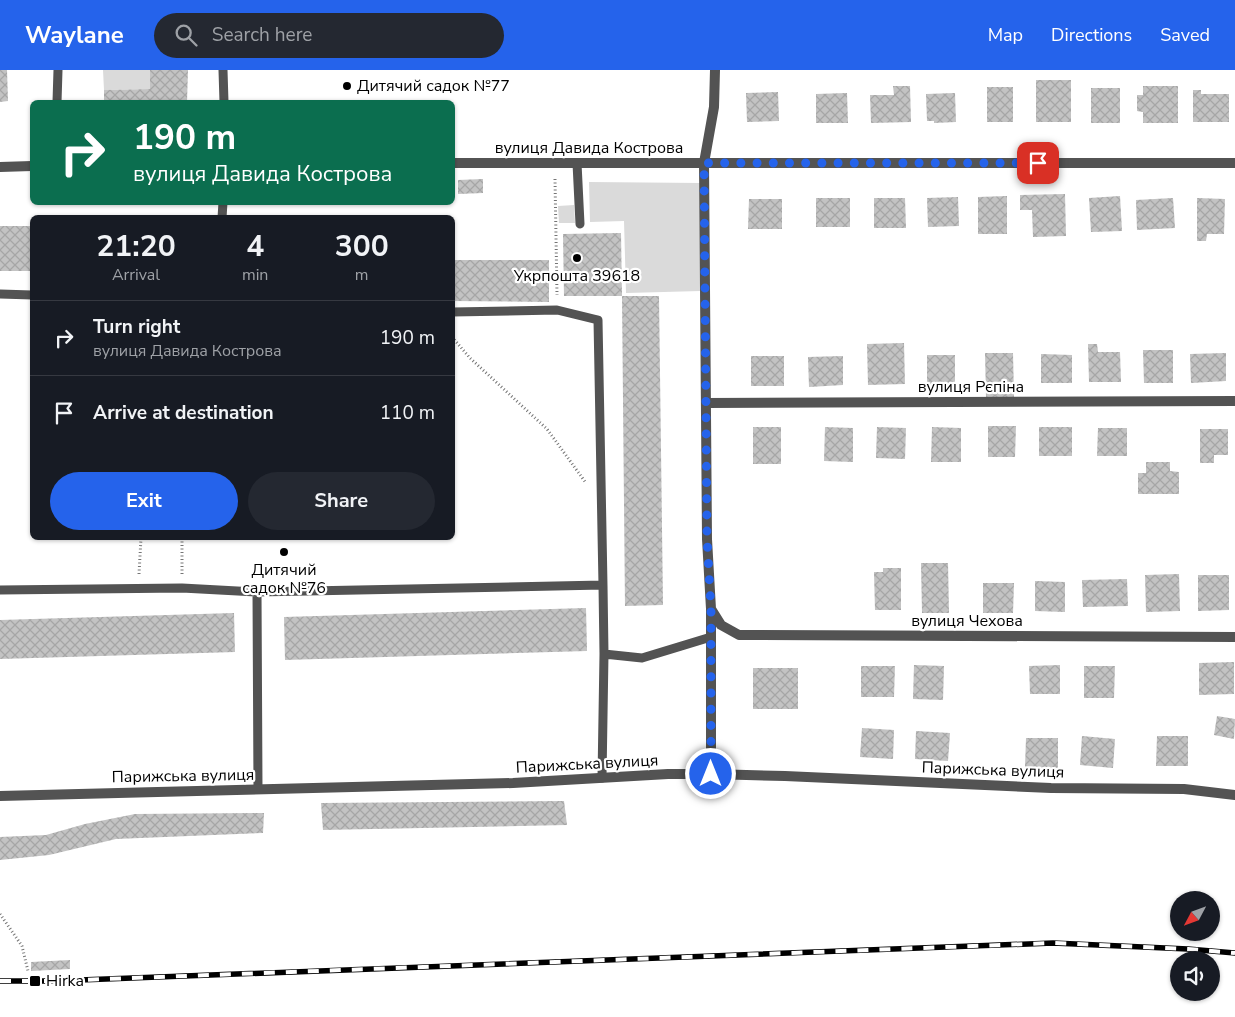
<!DOCTYPE html>
<html lang="en">
<head>
<meta charset="utf-8">
<style>
	:root { --surface:#171b24; --page:#242831; --text:#f1f3f6; --muted:#9ea1a6; --line:#363941; --accent:#2563eb }
	body { margin:0; font-family:"Nunito Sans",sans-serif; background:var(--page); color:var(--text); height:100vh; display:flex; flex-direction:column; font-size:19px; white-space:nowrap }
	* { box-sizing:border-box; margin:0 }
	p { font-size:16px; color:var(--muted) }
	.icon { flex:none; width:28px; height:28px; fill:none; stroke:currentColor; stroke-width:2; stroke-linecap:round; stroke-linejoin:round }
	.map { position:relative; flex:1; overflow:hidden }
	.details { position:absolute; left:30px; top:145px; width:425px; height:325px; display:flex; flex-direction:column; background:var(--surface); border-radius:8px; box-shadow:0 1px 4px #0004 }
	.details>* { flex:none }
	.top-card { position:absolute; left:30px; top:30px; width:425px; height:105px; border-radius:8px; box-shadow:0 1px 4px #0004; background:#0b6e4f; color:#fff; overflow:hidden }
	.needle { width:32px; rotate:229deg }
	.controls { position:absolute; left:1170px; top:821px; display:grid; gap:10px }
	.controls a { display:grid; place-items:center; width:50px; height:50px; border-radius:50%; background:var(--surface); box-shadow:0 1px 4px #0004; font-size:25px }
	.pin { position:absolute; display:grid; place-items:center; width:42px; height:42px; color:#fff; margin:-21px; border-radius:10px; box-shadow:0 2px 8px #0006 }
	.me { position:absolute; width:55px; margin:-28px; rotate:0deg; stroke-linejoin:round; filter:drop-shadow(0 0 4px #0008) }
	.turn { display:flex; align-items:center; gap:18px; height:105px; padding:0 20px; font-size:22px }
	.turn .icon { width:65px; height:65px; stroke-width:2.5 }
	.turn b { display:block; font-size:35px; line-height:42px }
	.eta { display:flex; justify-content:space-evenly; align-items:center; height:85px; text-align:center }
	.eta b { font-size:30px; font-weight:700; line-height:35px }
	.button { display:flex; gap:10px; margin-top:auto; padding:10px 20px }
	.button a { flex:1; height:58px; border-radius:30px; background:var(--accent); color:#fff; font-size:20px; font-weight:700; line-height:58px; text-align:center }
	.button a+a { background:var(--page); color:var(--text) }
	ul { padding:0; list-style:none }
	li { display:flex; align-items:center; gap:15px; height:75px; padding:0 20px; border-top:1px solid var(--line) }
	li div { flex:1 }
	li b { display:block; font-size:19px }
	li em { font-style:normal }
	header { display:flex; align-items:center; gap:30px; box-sizing:border-box; height:70px; padding:0 25px; background:var(--accent); color:#fff }
	header strong { font-size:24px }
	nav { display:flex; gap:28px; margin-inline-start:auto; font-size:18px }
	.search { width:350px; height:45px; background:var(--page); display:flex; align-items:center; gap:12px; box-sizing:border-box; padding:0 18px; border-radius:28px; color:var(--muted); font-size:19px }
	.map>svg:first-child { display:block }
</style>
</head>
<body>
<header>
<strong>Waylane</strong>
<div class="search"><svg class="icon" aria-label="search" viewBox="0 0 24 24"><circle cx="10" cy="10" r="6"/><path d="M15 15l6 6"/></svg>Search here</div>
<nav><a>Map</a><a>Directions</a><a>Saved</a></nav>
</header>
<div class="map">
<svg width="1235" height="947" viewBox="0 0 1235 947">
	<defs>
		<pattern id="building-cross-hatch" width="8" height="8" patternUnits="userSpaceOnUse" patternTransform="scale(1.25)"><rect width="8" height="8" fill="#c3c3c3"/><path d="M0 0l8 8M0 8l8-8" fill="none" stroke="#a6a6a6"/></pattern>
	</defs>
	<rect width="100%" height="100%" fill="#fff"/>
	<path fill="#dadada" d="M103,0H150V19L104,20Z
		M589,112L701,113V221L626,223L624,151L590,152Z
		M574,135L575,153H559L558,136Z"/>
	<path fill="url(#building-cross-hatch)" d="M0,0H7L8,31L0,32Z
		M150,0H188L187,32H104V20L150,19Z
		M1036,10H1071V52H1036Z
		M893,16H910L911,52L871,53L870,25H894Z
		M1143,16H1178V53H1143V42L1137,41V25H1143Z
		M987,17H1013V52H987Z
		M1091,18H1120V53H1091Z
		M1193,20H1201V24H1229V52H1193Z
		M778,22L779,51L747,52L746,23Z
		M847,23L848,53H816V24Z
		M955,23L956,52L934,53V51H927L926,24Z
		M483,109V123L458,124V110Z
		M1065,124L1066,166L1033,167L1032,140H1020V125Z
		M1007,126V164H978V127Z
		M1120,126L1122,161L1091,162L1089,128Z
		M958,127L959,156L928,157L927,128Z
		M816,128H850V157H816Z
		M874,128H905L906,158H874Z
		M1173,128L1175,158L1137,160L1136,130Z
		M1197,128L1225,129L1224,164H1207L1206,171H1197Z
		M749,129H782V159H748Z
		M0,156H32V201H0Z
		M621,163L622,226H564L563,164Z
		M452,190H549V232L452,231Z
		M622,226H659L663,535L625,536Z
		M904,273L905,314L868,315L867,274Z
		M1088,274H1097L1098,282H1120L1121,312H1089Z
		M1143,280H1173V313H1144Z
		M985,283H1013L1014,327H986Z
		M1226,283V311L1191,313L1190,284Z
		M1041,284L1072,285V313H1041Z
		M927,285H955V314L927,315Z
		M751,286H784V316H751Z
		M843,286V315L809,317L808,287Z
		M988,356H1016L1015,387H988Z
		M753,357H781V394H753Z
		M825,357L853,358V392L824,391Z
		M877,357L906,358L905,389L876,388Z
		M932,357L961,358V392H931Z
		M1039,357H1072V386H1039Z
		M1098,358H1127V386H1097Z
		M1200,359H1228V385H1214V393H1200Z
		M1146,392H1170V401L1179,402V424H1138V403H1146Z
		M921,493H948L949,543H922Z
		M883,498H901V540H875L874,502H883Z
		M1179,504L1180,541L1146,542L1145,505Z
		M1198,505H1229V540L1198,541Z
		M1127,509L1128,536L1083,537L1082,510Z
		M1035,511L1065,512V542L1035,541Z
		M983,513H1014L1013,543H983Z
		M586,538L587,581L285,590L284,547Z
		M234,543L235,582L0,589V550Z
		M1234,592V624L1199,625V593Z
		M914,595L944,596L943,630L913,629Z
		M1060,595V624H1030L1029,596Z
		M861,596H895L894,627H861Z
		M1084,596H1115L1114,628H1084Z
		M753,598H798V639H753Z
		M1217,646L1235,649L1234,669L1214,665Z
		M862,658L894,660L893,689L860,687Z
		M916,661L950,663L948,691L915,689Z
		M1082,666L1115,669L1113,698L1080,695Z
		M1157,666H1188V696H1156Z
		M1026,668H1058V698L1025,697Z
		M564,731L567,755L323,760L321,733Z
		M264,743L263,763L116,769L49,785L0,790V767L46,765L85,754L135,744Z
		M70,890V899L31,901V892Z"/>
	<g fill="none" stroke-linecap="round" stroke-linejoin="round">
		<path stroke="#757575" stroke-width="3" stroke-dasharray="1 2.5" stroke-linecap="butt" d="M555,109L557,225
			M452,267L470,288L547,359L586,413
			M139,504L141,468
			M182,504V468
			M0,844L22,876L28,901"/>
		<path stroke="#535353" stroke-width="9" d="M223,0L224,32
			M57,32L58,0
			M577,93L580,154
			M222,148L223,132
			M0,224L32,225
			M452,242L557,240L598,250L603,515
			M0,520L182,518L257,522L603,515L604,584L642,588L711,567
			M257,522L258,719
			M602,708L604,584"/>
		<path stroke="#535353" stroke-width="10" d="M706,333L1235,331
			M711,539L721,555L739,565L1235,567
			M711,704V539L707,469L704,93L714,37L715,0
			M0,726L513,713L668,704H711L785,706L1051,718L1184,719L1235,725"/>
		<path stroke="#535353" stroke-width="10" d="M452,93H1235
			M0,97L32,96"/>
		<g stroke="#000" stroke-width="5.5">
			<path id="rail" d="M0,911H54L1053,873L1188,879L1235,883"/>
		</g>
		<use href="#rail" stroke="#fff" stroke-width="4" stroke-dasharray="11" stroke-linecap="butt"/>
	</g>
	<g fill="none" stroke-linecap="round" stroke-linejoin="round">
		<path stroke="#2563eb" stroke-width="9" stroke-dasharray="0 16.2" d="M711,704V539L707,468L704,93H1038"/>
	</g>
	<g fill="#000" stroke="#fff" stroke-width="2">
		<circle cx="347" cy="16" r="5"/>
		<circle cx="577" cy="188" r="5"/>
		<circle cx="284" cy="482" r="5"/>
		<rect x="29" y="905" width="12" height="12" rx="2.5"/>
	</g>
	<g text-anchor="middle" dominant-baseline="central" stroke-width="4.5" stroke-linejoin="round" paint-order="stroke">
		<g font-size="16" fill="#000" stroke="#fff" text-anchor="start">
			<text x="357" y="16">Дитячий садок №77</text>
			<text x="577" y="206" text-anchor="middle">Укрпошта 39618</text>
			<text x="284" y="500" text-anchor="middle">Дитячий<tspan x="284" dy="18">садок №76</tspan></text>
			<text x="46" y="911">Hirka</text>
		</g>
		<g font-size="16" fill="#000" stroke="#fff">
			<text x="589" y="78">вулиця Давида Кострова</text>
			<text x="971" y="317">вулиця Рєпіна</text>
			<text x="967" y="551">вулиця Чехова</text>
			<text transform="translate(587 694) rotate(-3)">Парижська вулиця</text>
			<text transform="translate(993 700) rotate(2)">Парижська вулиця</text>
			<text transform="translate(183 706) rotate(-1)">Парижська вулиця</text>
		</g>
	</g>
</svg>
<div class="controls">
<a><svg class="needle" viewBox="-14 -14 28 28"><path d="M0-13l5 13h-10z" fill="#e53935"/><path d="M0 13l5-13h-10z" fill="#9ea1a6"/></svg></a>
<a><svg class="icon" aria-label="sound" viewBox="0 0 24 24"><path d="M4 9h4l5-4v14l-5-4H4zM17 9q2 3 0 6"/></svg></a>
</div>
<div class="pin" style="left:1038px;top:93px;background:#d93025"><svg class="icon" aria-label="arrive" viewBox="0 0 24 24"><path d="M6 21V4h12l-3 4 3 4H6"/></svg></div>
<svg class="me" style="left:711px;top:704px" viewBox="-20 -20 40 40"><circle r="17" fill="#2563eb" stroke="#fff" stroke-width="3"/><path d="M0-11L8 9 0 5-8 9z" fill="#fff"/></svg>
<div class="top-card">
<div class="turn"><svg class="icon" aria-label="right" viewBox="0 0 24 24"><path d="M7 20v-9h11M14 6l5 5-5 5"/></svg><div><b>190 m</b>вулиця Давида Кострова</div></div>
</div>
<section class="details">
<div class="eta">
<div><b>21:20</b><p>Arrival</p></div>
<div><b>4</b><p>min</p></div>
<div><b>300</b><p>m</p></div>
</div>
<ul>
<li><svg class="icon" aria-label="right" viewBox="0 0 24 24"><path d="M7 20v-9h11M14 6l5 5-5 5"/></svg><div><b>Turn right</b><p>вулиця Давида Кострова</p></div><em>190 m</em></li>
<li><svg class="icon" aria-label="arrive" viewBox="0 0 24 24"><path d="M6 21V4h12l-3 4 3 4H6"/></svg><div><b>Arrive at destination</b></div><em>110 m</em></li>
</ul>
<div class="button"><a>Exit</a><a>Share</a></div>
</section>
</div>
</body>
</html>
